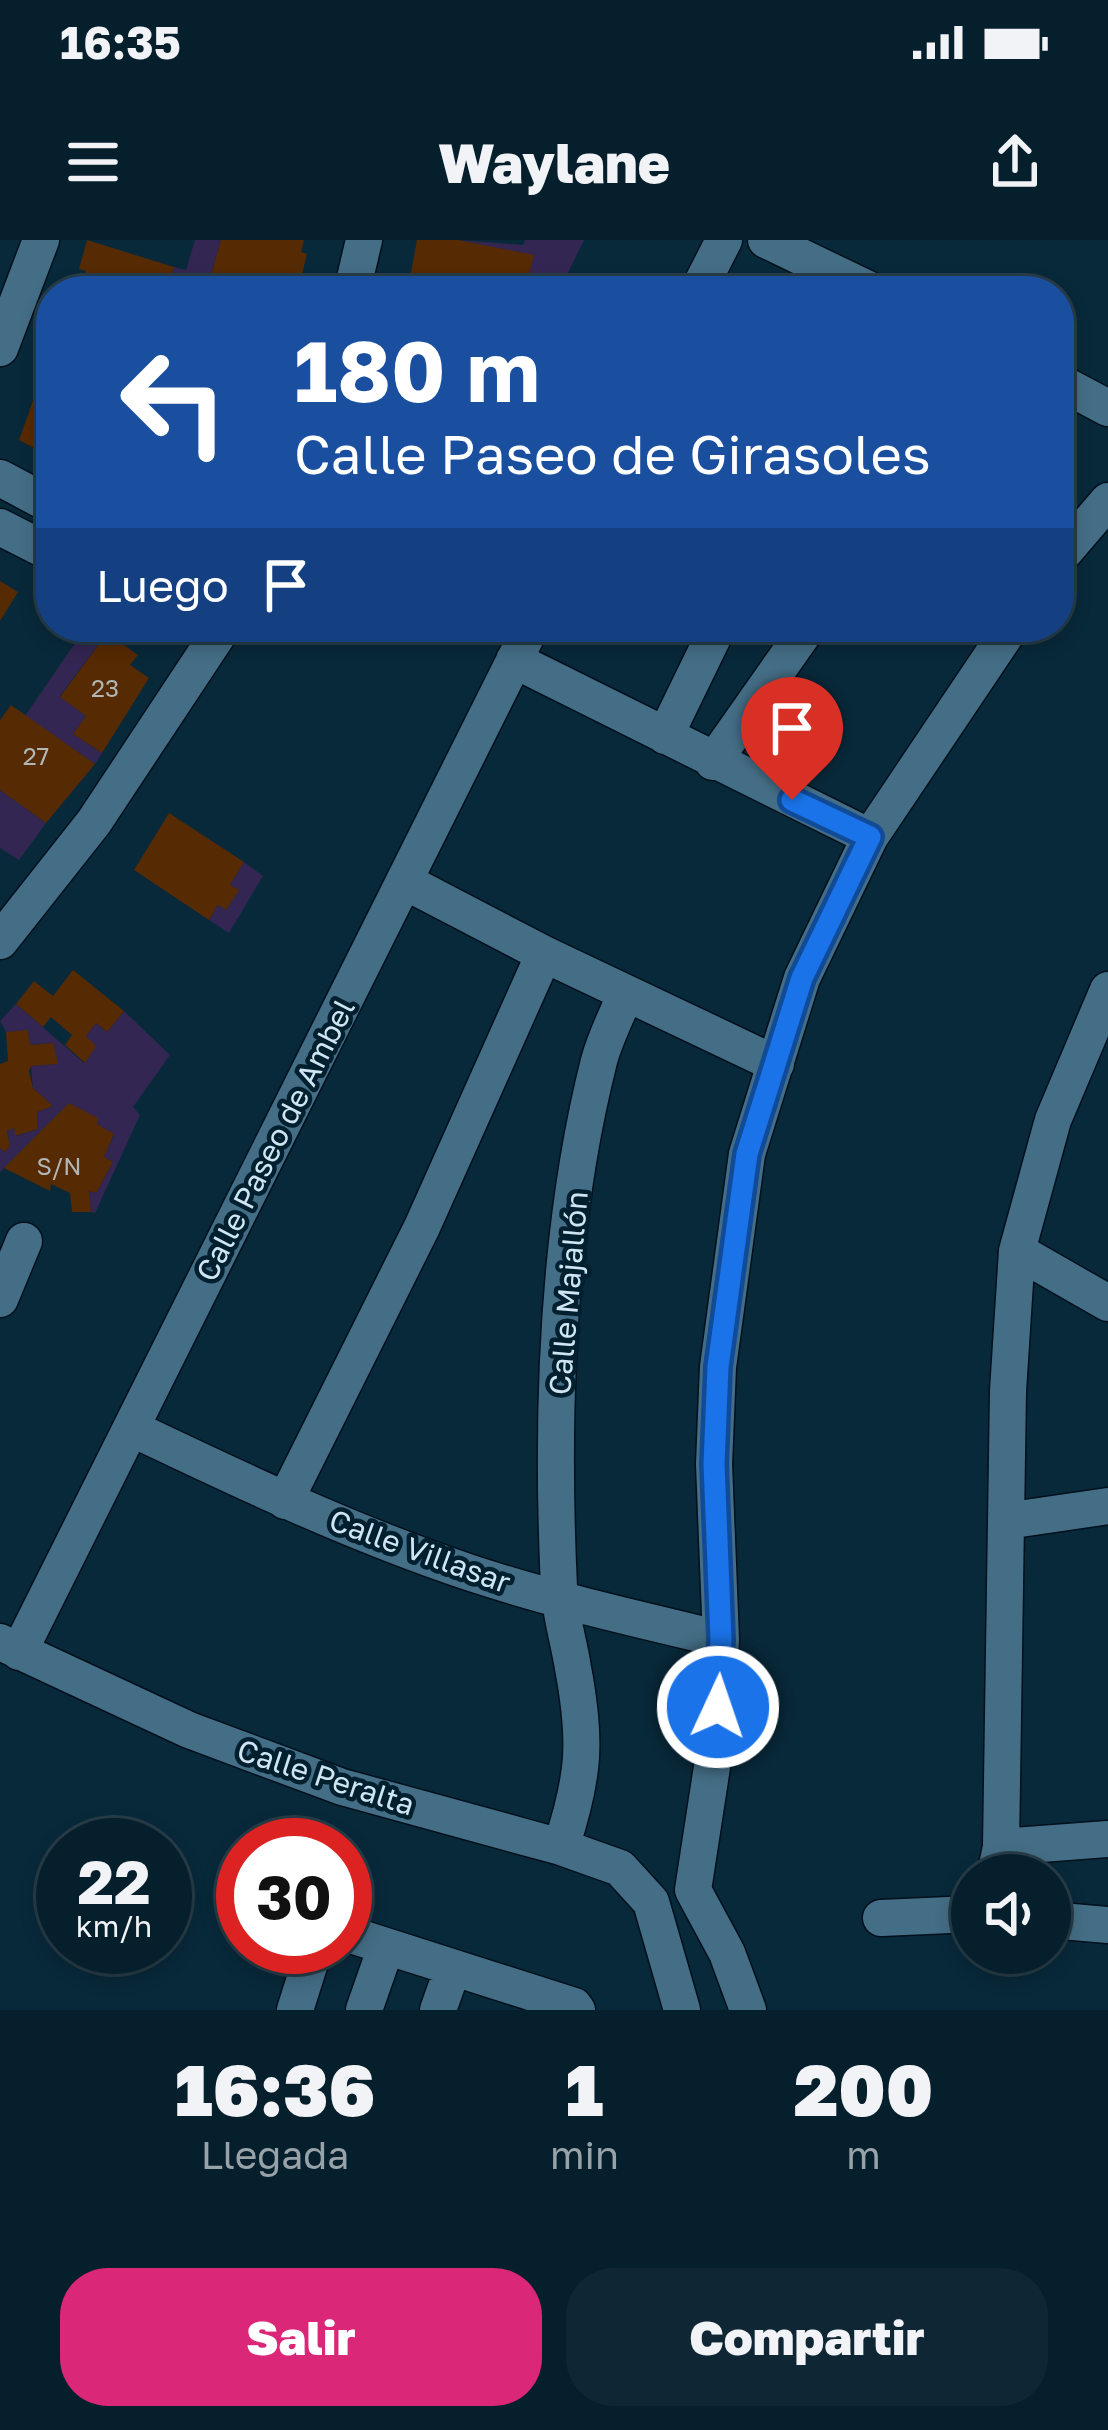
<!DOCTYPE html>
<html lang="es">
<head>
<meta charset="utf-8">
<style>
	:root { --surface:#061f2c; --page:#0f2734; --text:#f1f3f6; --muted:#98a2a9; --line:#273d48; --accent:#db2777 }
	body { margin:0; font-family:"Golos Text",sans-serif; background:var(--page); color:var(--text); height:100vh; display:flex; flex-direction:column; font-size:45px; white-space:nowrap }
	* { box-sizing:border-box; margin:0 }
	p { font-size:39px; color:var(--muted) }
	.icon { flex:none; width:66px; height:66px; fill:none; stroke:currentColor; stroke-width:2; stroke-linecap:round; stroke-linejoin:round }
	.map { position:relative; height:1770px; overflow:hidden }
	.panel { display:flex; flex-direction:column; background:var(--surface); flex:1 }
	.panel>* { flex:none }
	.top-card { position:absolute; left:36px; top:36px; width:1038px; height:366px; border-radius:48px; box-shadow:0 6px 18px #0003,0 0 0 3px var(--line); background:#1a4fa0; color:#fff; overflow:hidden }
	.tools { position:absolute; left:951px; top:1614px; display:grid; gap:24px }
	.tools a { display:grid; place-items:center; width:120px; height:120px; border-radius:50%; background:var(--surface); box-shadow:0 6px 18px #0003,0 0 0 3px var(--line); font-size:60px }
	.speed { position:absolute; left:36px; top:1578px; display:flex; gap:24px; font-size:60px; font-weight:700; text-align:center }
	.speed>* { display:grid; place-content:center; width:156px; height:156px; border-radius:50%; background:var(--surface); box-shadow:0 6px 18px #0003,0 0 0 3px var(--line); line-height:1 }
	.speed small { font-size:30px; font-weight:400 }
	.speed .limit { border:18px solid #d22; background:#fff; color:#111 }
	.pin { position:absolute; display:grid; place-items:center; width:102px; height:102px; color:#fff; margin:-123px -51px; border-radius:50% 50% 50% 0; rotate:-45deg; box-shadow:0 0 12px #0007 }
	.pin .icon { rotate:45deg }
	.me { position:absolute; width:132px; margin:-66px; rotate:3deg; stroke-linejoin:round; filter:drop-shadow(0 0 9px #0008) }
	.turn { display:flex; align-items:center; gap:42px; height:252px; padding:0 60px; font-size:54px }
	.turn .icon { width:156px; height:156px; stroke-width:2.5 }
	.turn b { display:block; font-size:84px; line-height:102px }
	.then { display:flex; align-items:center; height:114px; padding:0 60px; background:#0003; gap:24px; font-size:45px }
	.eta { display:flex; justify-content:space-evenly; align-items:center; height:204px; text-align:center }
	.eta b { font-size:72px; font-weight:800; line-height:84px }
	.primary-button { display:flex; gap:24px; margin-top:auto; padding:24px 60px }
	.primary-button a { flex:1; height:138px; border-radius:48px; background:var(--accent); color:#fff; font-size:48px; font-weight:800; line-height:138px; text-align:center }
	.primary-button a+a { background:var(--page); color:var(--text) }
	.status { display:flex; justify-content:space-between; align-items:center; height:84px; padding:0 60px; background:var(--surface); direction:ltr }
	.status svg { height:33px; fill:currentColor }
	header { display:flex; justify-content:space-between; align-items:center; height:156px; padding:0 60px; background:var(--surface); font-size:54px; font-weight:800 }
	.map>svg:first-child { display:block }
</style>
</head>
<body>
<div class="status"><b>16:35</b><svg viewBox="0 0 49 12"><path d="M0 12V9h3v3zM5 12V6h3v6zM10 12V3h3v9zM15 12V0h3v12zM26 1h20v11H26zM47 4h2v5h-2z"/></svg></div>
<header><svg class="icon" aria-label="menu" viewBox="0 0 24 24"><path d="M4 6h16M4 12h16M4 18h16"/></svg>Waylane<svg class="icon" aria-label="share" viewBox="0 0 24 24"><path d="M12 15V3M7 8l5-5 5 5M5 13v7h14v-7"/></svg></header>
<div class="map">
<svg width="1108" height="1770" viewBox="0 0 1108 1770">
	<rect width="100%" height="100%" fill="#08293a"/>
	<path fill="#342652" d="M195,0H221L208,45L184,38L179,51H167L174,27L186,30Z
		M458,0L523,5L525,0H584L559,51H471V42L525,50L533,16Z
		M86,387L107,393L60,456L86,476L73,494L102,513L95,524L25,476Z
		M0,550L46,583L19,620L0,608Z
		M244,622L263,636L229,693L209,680L218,665L226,670L238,650L230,645Z
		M16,764L84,823L86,796L96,783L107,792L124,771L170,815L133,867L140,875L95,973L91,972L89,951L96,953L113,922L104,917L114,895L97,884V878L69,863L0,932V908L5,912L10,906L7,891L14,888L16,896L38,889L37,872L53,866L33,848L31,826L57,824L53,803L30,805L28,791L6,792L0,781Z"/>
	<path fill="#562a02" d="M87,0L174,27L167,51H81L86,31L79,29Z
		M221,0H304L301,12L307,14L300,42L304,51H225L208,45Z
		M417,0H458L534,15L525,50L471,42V51H400L403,37L410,38Z
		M43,133L51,135V217L19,200Z
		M0,341L18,352L0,381Z
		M107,393L138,415L130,425L149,438L102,513L73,494L86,476L60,457Z
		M11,465L95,524L46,583L0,550V480Z
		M169,573L244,622L230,645L239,650L226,670L218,665L209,680L134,630Z
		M73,730L124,771L107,792L96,783L86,796L96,806L85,823L65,805L72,795L51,777L43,787L16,764L34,741L53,756Z
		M28,790L30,805L53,803L58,824L31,826L29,831L33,848L53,866L37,872L38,889L15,896L14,888L7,891L10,906L5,912L0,908V824L8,821L6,792Z
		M69,863L98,878L97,884L114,894L104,917L113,922L96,953L89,951L91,972H72L70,953L51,944L50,951L4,928Z"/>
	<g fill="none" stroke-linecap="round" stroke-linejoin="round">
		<g stroke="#00101c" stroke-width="39">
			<path id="minor" d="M766,0L872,51
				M352,51L364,0
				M698,51L724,0
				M0,108L41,0
				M1059,142L1108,168
				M0,238L51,265
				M0,287L51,313
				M1059,318L1108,261
				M514,420L870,597
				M665,496L718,387
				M713,522L808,387
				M404,641L544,714L776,824
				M0,701L94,582L223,387
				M1017,1011L1108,1063
				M0,1059L24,1001
				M131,1188C242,1241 354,1294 471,1333C553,1360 637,1379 721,1399
				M285,1261L422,987L544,714
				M1006,1281L1108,1266
				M0,1402L189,1490L342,1547L561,1607L620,1628L651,1662L682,1770
				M19,1412L531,387
				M561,1607C584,1537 587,1502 573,1428C569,1401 560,1375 559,1347C551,1178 557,986 599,821C605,798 617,775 626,753
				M1001,1607L1108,1599
				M995,1635L1001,1607L1008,1151L1017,1011L1053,880L1108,750
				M881,1678L972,1674
				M1050,1680L1108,1685
				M345,1693L574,1766L577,1770
				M295,1770L315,1707
				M364,1770L386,1707
				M438,1770L453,1728
				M748,1770L727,1713L693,1650L716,1501L721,1399L714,1224L718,1127L747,914L802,738L870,597L1011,387"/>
		</g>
		<use href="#minor" stroke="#446e86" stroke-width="36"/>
	</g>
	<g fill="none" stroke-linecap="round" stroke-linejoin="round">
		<g stroke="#114b97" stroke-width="30">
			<path id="route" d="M718,1467L721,1399L714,1224L718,1127L747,914L802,738L870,597L792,560"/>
		</g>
		<use href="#route" stroke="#1a73e8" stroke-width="21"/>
	</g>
	<g text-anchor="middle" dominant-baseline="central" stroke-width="9" stroke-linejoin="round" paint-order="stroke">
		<g font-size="24" fill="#b1b6b7">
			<text x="105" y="447">23</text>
			<text x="36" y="515">27</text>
			<text x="59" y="925">S/N</text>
		</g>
		<g font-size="30" fill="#cfe5f3" stroke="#001f2f">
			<text transform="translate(275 900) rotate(-63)">Calle Paseo de Ambel</text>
			<text transform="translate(568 1053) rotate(-85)">Calle Majallón</text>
			<text transform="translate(420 1311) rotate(20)">Calle Villasar</text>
			<text transform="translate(326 1537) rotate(18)">Calle Peralta</text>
		</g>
	</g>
</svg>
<div class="tools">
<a><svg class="icon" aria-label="sound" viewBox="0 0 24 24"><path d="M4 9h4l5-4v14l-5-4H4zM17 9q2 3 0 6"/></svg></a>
</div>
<div class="speed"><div>22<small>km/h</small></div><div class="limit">30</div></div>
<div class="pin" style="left:792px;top:560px;background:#d93025"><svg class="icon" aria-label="arrive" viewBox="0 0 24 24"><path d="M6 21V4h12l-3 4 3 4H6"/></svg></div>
<svg class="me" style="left:718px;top:1467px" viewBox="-20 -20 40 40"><circle r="17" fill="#1a73e8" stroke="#fff" stroke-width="3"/><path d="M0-11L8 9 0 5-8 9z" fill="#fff"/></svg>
<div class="top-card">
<div class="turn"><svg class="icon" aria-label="left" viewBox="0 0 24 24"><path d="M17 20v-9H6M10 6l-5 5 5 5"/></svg><div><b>180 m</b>Calle Paseo de Girasoles</div></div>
<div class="then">Luego<svg class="icon" aria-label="arrive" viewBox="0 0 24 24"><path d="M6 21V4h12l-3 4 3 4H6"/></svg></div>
</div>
</div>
<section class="panel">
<div class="eta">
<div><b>16:36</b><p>Llegada</p></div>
<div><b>1</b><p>min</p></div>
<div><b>200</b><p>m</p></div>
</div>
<div class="primary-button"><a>Salir</a><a>Compartir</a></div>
</section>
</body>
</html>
